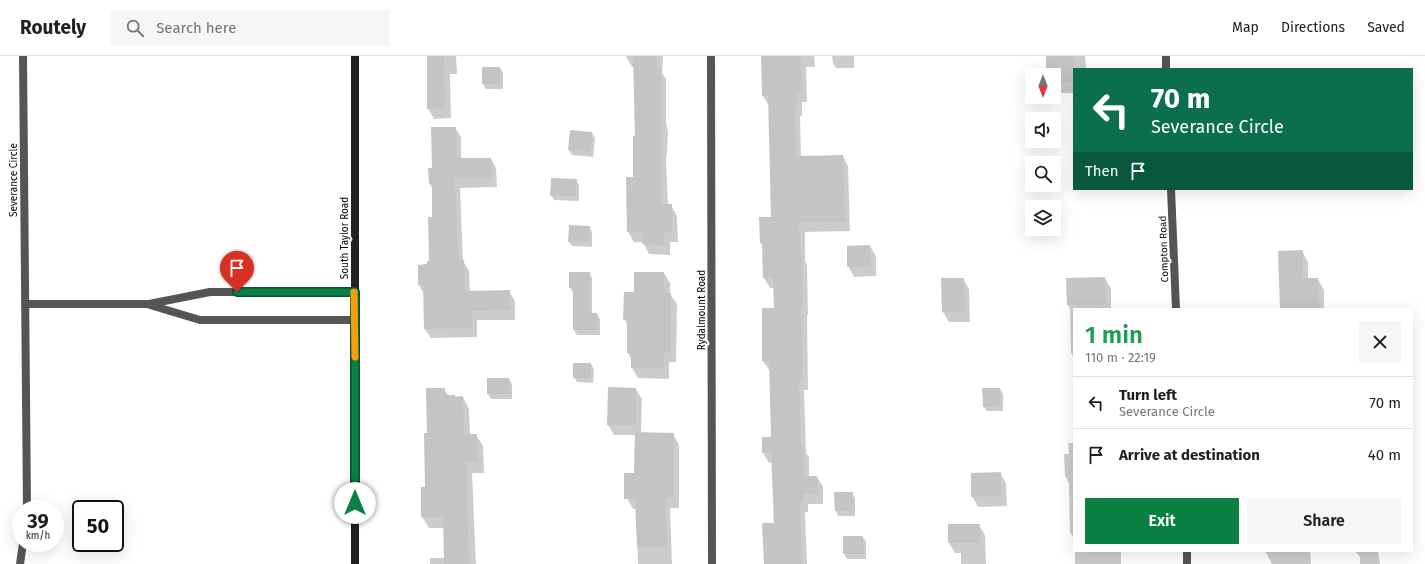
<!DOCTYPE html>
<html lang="en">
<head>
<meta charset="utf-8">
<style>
	:root { --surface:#fff; --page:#f6f6f6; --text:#202124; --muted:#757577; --line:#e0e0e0; --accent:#0b8043 }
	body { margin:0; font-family:"Fira Sans",sans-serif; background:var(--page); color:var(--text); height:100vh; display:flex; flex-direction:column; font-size:15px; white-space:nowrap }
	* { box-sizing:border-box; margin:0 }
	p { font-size:13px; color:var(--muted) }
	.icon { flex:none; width:22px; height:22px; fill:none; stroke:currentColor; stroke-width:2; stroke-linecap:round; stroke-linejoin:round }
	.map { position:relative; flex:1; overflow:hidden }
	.panel { position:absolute; left:1073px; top:252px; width:340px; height:244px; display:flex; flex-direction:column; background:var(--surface); border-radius:0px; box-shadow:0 4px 16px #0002 }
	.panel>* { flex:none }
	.hud { position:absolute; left:1073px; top:12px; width:340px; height:122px; border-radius:0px; box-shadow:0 4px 16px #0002; background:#0b6e4f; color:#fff; overflow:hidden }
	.needle { width:26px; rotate:180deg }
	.tools { position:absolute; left:1025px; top:12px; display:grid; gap:8px }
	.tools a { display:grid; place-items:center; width:36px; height:36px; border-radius:0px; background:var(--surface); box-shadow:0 4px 16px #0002; font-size:20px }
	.speed { position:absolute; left:12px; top:444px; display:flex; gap:8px; font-size:20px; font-weight:700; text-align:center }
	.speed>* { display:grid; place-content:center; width:52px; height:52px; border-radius:50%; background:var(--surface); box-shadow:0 4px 16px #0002; line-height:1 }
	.speed small { font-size:10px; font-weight:400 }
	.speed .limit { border:2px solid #111; border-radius:6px; background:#fff; color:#111 }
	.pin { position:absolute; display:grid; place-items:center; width:34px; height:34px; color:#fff; margin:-41px -17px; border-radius:50% 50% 50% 0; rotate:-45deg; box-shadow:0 0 4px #0007 }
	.pin .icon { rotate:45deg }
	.me { position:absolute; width:44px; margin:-22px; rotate:0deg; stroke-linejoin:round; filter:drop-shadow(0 0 3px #0008) }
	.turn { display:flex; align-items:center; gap:14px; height:84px; padding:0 12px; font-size:18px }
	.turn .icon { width:52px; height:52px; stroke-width:2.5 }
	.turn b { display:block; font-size:28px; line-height:34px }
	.then { display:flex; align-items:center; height:38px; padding:0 12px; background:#0003; gap:8px; font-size:15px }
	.round { display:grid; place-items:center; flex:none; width:42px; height:42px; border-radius:0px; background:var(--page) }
	.head { display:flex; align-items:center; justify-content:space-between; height:68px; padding:0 12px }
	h1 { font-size:24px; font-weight:600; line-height:30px; color:#1e9e55 }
	.button { display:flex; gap:8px; margin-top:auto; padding:8px 12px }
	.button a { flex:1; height:46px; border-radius:0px; background:var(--accent); color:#fff; font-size:16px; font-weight:600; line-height:46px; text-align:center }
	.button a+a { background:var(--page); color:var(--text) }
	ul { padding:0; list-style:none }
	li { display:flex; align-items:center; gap:12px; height:52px; padding:0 12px; border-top:1px solid var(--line) }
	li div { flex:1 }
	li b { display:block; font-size:15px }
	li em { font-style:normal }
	header { display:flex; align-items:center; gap:24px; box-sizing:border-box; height:56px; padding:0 20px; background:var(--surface); border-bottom:1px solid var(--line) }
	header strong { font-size:19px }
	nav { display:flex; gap:22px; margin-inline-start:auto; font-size:14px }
	.search { width:280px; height:36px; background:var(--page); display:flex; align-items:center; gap:10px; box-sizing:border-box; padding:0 14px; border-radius:0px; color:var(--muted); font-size:15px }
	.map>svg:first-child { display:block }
</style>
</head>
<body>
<header>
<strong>Routely</strong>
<div class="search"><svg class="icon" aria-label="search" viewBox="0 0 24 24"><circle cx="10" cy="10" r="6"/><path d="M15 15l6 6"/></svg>Search here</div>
<nav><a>Map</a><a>Directions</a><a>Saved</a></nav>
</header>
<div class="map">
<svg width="1425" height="508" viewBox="0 0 1425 508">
	<rect width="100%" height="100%" fill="#fff"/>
	<path fill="#0003" d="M428,0H456L457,18H450L451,62L434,63L428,52Z
		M626,0H663L662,17L666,23V66L668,76L667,96L666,102L668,149H671L677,160L678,186H670V199L649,198L643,186H634L628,176L634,122L636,81L634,11H632Z
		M762,0H814L815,11H806L807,46H802V60H800L801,101L843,100L848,110L850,175L805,176V205L807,209L808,259H807L808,334H804L806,397L809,401V421H817L823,431V448H808V456H805L807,508H764L775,468L773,406L769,407L763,397L772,382L770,315L763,305L775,253L774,232H770L764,222L763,191L761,187L772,162L769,50L763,40Z
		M832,0H854V12H836L833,7Z
		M1047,0H1085L1086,13H1074V37H1054V19H1047Z
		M483,12H500L503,17V33H486L483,28Z
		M455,72L461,81V103H491L496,112L497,131L460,132L463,205L469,215L470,236L509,235L515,245V264H477V281L431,282L425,273V239L419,229V210L428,209L430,206L433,162V133L430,128L433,113Z
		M592,77L595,82L593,101L572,99L569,94Z
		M576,124L579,129V145L554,144L551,139Z
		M589,171L592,176V191L572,190L569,185Z
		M870,190L876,200V220L854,221L848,210Z
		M1302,195L1308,206V223H1318L1324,234V253H1281Z
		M589,217L592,222V258H597L600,263V279H577L574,274V237L570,232Z
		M664,217L670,227V238L677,248L676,306H669V323L638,322L632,312V304L628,297V269L624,263L635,237Z
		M1105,222L1111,233V253H1074V302L1071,297L1070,253L1068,249V223Z
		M942,223H963L969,233L970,266H949L943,256Z
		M591,308L594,313L593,327L577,326L574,321Z
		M488,323H509L512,328V343H491L488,338Z
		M444,333L449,340L463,341L469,353L470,379H476L483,390L484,417H472L476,508H430V502H445L444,472H429L422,461L426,432L428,378Z
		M636,333L642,343L641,377L673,378L679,389V452H670L672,508H638L636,453H633L627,442L635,418L636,379H614L608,369Z
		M1000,333L1003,338V355H986L984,350Z
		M1068,387H1074V483L1070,476L1069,427L1065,420L1064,398H1069Z
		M1000,417L1006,427L1007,450L978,451L972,440Z
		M852,437L855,442V460H838L836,455Z
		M979,469L985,479L986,508H961V497H955L949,487Z
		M863,481L866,486V503H847L844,498Z
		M1075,495H1121V508H1075Z
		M1265,495H1310L1311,508H1272Z
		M1355,495H1378L1380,508H1360V501Z"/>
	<path fill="#c4c4c4" d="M427,0H444L445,52L427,53Z
		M633,0H657V12H661V55L662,65V85L661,91L662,148H672V176H664V189L642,188V176H627L626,121H633V80H635Z
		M761,0H801L802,36H796L797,50H795L796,100L843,99L845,166H799L800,198H802L803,250H801L803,324L799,325L801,390H803L804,420H817L818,438H803V446H800L802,508H764L762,467H774L771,397H762V381H771L769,305H762V252H774L773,222H763L762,187H760L759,161H771L768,40H762Z
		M1046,0H1074V26L1054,27V19H1046Z
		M482,11H500V28H482Z
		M431,71H456L457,102H491L492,122H455L458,204H464L465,235L510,234V254L472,255V272L424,273L423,229H418V209L427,208V205H429L428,161H432V128H429L428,112H432Z
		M570,74L592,76L591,96L568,94Z
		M551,122L577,123L576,140H550Z
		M569,169L590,170L589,186H568Z
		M870,189L871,210L847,211V190Z
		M1303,194V222H1318L1319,253H1280L1278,195Z
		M569,216H590V257H597V274H573V232H569Z
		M634,216H664V237H671V296H664V312H631V297H627V264H623L624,236H634Z
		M1105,221L1106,248L1067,249L1066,222Z
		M941,222H964L965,256H942Z
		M573,307H591V322H573Z
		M487,322H509L510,338H487Z
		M608,331L636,332V369H607Z
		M426,332H445V339H455V341L463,340L464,378H477L478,406H466L469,508H444L443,461H421V431H425L424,377H427Z
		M982,332H1000L1001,350L983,351Z
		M635,376L674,377V442H665L667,490L637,491L635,443H624V417H634Z
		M1001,416V440L971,441V417Z
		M834,436H853V455H835Z
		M948,468H980V487H948Z
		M843,480H863L864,498H843Z"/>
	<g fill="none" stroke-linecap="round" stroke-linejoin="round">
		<path stroke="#555" stroke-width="8" d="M23,0L27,453
			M711,0L712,508
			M1166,0V13
			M1171,133L1176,253
			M25,248H149L210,236H355
			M150,249L200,264H355
			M1187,495V508
			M20,508L23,487"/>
		<path stroke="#222" stroke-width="8" d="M355,0V508"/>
	</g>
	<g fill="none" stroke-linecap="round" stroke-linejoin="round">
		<g stroke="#07532c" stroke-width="10">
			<path id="route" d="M237,236H355V447"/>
		</g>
		<use href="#route" stroke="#0b8043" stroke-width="7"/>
		<path stroke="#f59e0b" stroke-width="7" d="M354,236L355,301"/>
	</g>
	<g text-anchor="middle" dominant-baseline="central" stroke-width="4" stroke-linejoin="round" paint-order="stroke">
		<g font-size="10" fill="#000" stroke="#fff">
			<text transform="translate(14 124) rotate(-90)">Severance Circle</text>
			<text transform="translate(345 182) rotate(-90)">South Taylor Road</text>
			<text transform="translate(1164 193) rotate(-92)">Compton Road</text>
			<text transform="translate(702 254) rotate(-90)">Rydalmount Road</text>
		</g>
	</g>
</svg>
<div class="tools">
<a><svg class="needle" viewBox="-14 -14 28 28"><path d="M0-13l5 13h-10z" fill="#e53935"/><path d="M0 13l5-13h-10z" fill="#757577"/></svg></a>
<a><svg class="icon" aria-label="sound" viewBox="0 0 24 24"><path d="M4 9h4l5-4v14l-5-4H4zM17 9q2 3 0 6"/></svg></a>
<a><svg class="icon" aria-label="search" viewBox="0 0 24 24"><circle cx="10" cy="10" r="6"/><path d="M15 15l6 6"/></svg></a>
<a><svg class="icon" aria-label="layers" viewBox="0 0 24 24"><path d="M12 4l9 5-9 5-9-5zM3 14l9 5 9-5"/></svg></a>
</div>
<div class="speed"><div>39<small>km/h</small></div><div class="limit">50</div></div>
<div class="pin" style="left:237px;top:236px;background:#d93025"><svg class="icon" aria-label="arrive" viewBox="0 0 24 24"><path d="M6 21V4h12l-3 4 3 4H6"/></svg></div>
<svg class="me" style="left:355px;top:447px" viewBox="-20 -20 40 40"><circle r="19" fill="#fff"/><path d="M0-13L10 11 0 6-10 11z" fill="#0b8043"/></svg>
<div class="hud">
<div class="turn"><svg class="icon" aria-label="left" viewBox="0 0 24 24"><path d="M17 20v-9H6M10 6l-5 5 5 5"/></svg><div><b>70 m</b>Severance Circle</div></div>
<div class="then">Then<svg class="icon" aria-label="arrive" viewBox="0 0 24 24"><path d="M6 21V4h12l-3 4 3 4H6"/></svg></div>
</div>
<section class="panel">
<div class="head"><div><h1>1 min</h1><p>110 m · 22:19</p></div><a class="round"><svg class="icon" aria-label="close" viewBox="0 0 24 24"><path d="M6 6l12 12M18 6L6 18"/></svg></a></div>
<ul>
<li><svg class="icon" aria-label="left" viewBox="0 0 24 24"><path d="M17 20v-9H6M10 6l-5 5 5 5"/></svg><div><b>Turn left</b><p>Severance Circle</p></div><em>70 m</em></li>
<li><svg class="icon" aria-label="arrive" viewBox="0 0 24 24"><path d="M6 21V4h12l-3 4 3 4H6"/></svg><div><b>Arrive at destination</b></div><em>40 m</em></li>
</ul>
<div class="button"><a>Exit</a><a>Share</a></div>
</section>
</div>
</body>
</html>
